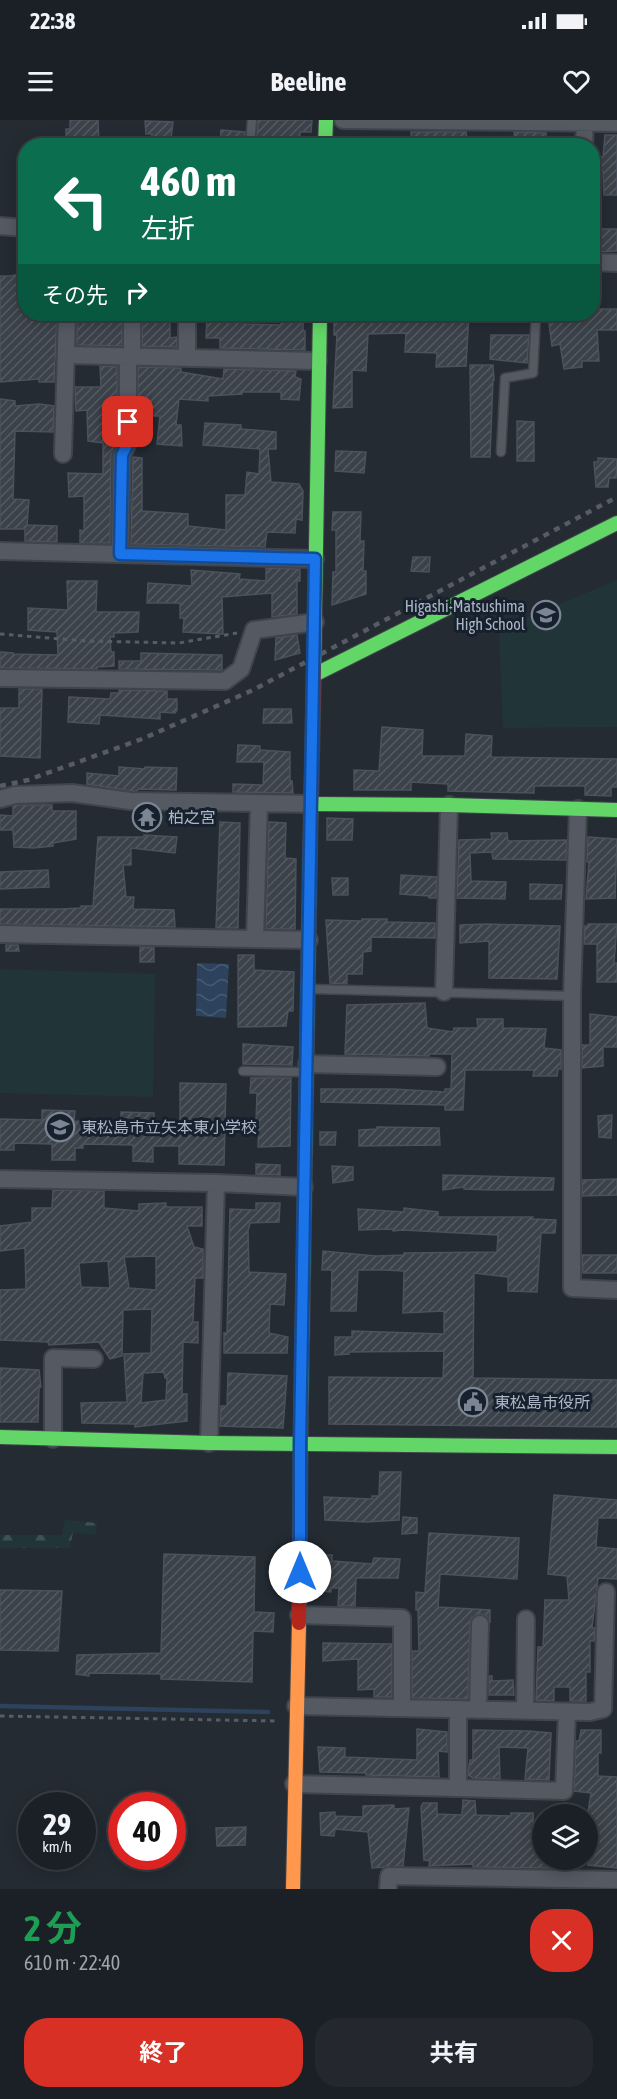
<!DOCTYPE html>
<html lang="ja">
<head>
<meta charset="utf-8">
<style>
	:root { --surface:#1b2026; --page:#24282e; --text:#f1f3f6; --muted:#a0a3a7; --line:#393e43; --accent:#d93025 }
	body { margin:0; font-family:"Asap Condensed","Noto Sans JP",sans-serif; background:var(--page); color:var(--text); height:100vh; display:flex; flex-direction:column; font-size:22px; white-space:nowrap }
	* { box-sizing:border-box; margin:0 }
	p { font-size:20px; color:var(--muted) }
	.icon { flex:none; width:33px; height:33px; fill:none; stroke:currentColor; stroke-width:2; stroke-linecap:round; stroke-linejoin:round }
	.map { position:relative; height:1769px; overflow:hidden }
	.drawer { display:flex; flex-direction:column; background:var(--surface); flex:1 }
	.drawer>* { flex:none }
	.hud { position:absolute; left:18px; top:18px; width:582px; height:183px; border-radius:24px; box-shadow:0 3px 15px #0003,0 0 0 2px var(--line); background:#0b6e4f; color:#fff; overflow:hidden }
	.controls { position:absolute; left:532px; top:1684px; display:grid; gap:12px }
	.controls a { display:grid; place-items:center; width:66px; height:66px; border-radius:50%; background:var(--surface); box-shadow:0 3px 15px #0003,0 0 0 2px var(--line); font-size:30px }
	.speed { position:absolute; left:18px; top:1672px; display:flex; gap:12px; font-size:30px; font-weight:700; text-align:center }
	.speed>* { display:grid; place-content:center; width:78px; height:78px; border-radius:50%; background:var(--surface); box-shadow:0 3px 15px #0003,0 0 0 2px var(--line); line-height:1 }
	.speed small { font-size:15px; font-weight:400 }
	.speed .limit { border:9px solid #d22; background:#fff; color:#111 }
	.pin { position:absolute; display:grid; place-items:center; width:51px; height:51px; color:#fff; margin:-26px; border-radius:12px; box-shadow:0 3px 9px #0006 }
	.me { position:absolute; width:66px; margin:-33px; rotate:0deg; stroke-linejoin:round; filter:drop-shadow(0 0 4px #0008) }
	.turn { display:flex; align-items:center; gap:21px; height:126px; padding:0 24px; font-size:27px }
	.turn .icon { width:78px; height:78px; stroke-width:2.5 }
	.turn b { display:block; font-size:42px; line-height:51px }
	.then { display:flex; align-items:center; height:57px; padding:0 24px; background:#0003; gap:12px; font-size:22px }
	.round { display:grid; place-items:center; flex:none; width:63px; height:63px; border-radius:24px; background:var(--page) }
	.overview { display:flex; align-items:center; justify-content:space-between; height:102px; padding:0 24px }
	h1 { font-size:36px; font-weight:700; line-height:45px; color:#1e9e55 }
	.action { display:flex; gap:12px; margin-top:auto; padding:12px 24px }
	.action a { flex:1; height:69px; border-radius:24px; background:var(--accent); color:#fff; font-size:24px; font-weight:700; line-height:69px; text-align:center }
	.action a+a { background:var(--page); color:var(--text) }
	.status { display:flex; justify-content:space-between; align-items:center; height:42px; padding:0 30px; background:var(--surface); direction:ltr }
	.status svg { height:16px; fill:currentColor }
	header { display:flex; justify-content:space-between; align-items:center; height:78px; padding:0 24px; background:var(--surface); font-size:27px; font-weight:700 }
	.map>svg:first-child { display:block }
</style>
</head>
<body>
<div class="status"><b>22:38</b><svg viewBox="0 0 49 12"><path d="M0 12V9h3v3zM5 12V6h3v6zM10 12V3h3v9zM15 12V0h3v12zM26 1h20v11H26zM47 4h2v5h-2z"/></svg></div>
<header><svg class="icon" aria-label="menu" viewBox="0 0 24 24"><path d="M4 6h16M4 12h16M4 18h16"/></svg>Beeline<svg class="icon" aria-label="heart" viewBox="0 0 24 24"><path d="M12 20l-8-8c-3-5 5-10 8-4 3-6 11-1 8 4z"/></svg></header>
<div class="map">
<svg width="617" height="1769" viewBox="0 0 617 1769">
	<defs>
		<pattern id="forest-firs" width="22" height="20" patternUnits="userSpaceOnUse" patternTransform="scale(1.5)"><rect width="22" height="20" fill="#213539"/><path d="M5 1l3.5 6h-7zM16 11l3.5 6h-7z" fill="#3f5054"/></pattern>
		<pattern id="water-waves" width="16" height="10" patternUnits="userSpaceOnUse" patternTransform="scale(1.5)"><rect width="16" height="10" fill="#2d425c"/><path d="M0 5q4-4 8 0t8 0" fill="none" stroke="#495b72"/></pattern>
		<pattern id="building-hatch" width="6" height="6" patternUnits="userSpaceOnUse" patternTransform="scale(1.5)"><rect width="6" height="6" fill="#3b4249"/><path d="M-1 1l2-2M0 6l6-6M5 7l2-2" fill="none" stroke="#555b62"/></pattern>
	</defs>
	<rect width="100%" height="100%" fill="#242b33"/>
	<path fill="url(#forest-firs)" d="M65,1400L97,1403L96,1415L73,1412L70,1428H0V1415H62Z"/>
	<path fill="#213539" d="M617,460V607L503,608L499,509Z
		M0,849L155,854L153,977L0,973Z"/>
	<path fill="url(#water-waves)" d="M197,843L229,844L226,898L196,896Z"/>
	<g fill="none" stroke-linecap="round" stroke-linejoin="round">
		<path stroke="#2d425c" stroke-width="4.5" d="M0,1586L268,1592"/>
	</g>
	<path fill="url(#building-hatch)" stroke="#4b525c" stroke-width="1.5" fill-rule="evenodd" d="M70,0H98L99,26H66V9H70Z
		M258,0H312L311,12H300V26H256Z
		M145,1L173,2L170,26H151L152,14H146Z
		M221,10L245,12L244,26H220Z
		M411,12H466L468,26H412Z
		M514,12L546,13V24L515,25Z
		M605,15H617V75H604L603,51H600V37H603Z
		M594,109H617V131L593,132Z
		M26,153V194H57L54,262H39V259L0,262V156H10Z
		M592,189H617V210H597L599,241H582V247L564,249L560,224L552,226L548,195L592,194Z
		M77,194H122V226L77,225Z
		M142,194H170V218L177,217V227L142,226Z
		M207,194H245V204L281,205V194H303V211H305V230L220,228V218H206Z
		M334,194H378L406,197V194H434V200L457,201V194H469L466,246L436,247L437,233L405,232L406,213L368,214L366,251L352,250V287L333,288L337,215H334Z
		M491,215H529L527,243L490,239Z
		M470,245H493L494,260H493L490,337H471Z
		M100,246L117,247V321L111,335L110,423H80V410L84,411V376L69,377L68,353L103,354V323L88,321L87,290L76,291L75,267H101Z
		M138,247L181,248V252L223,259L224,249L296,251L295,257L301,259L299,280L281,279V272H242V274L208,276V281L179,279L176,305H181L182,326L157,324L160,296H138Z
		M0,279L15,281V286L39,284L54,286L53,312L15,311L13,379L29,380L27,405L57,406V422L25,421V409H0Z
		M517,301L534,302V341H517Z
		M205,303L241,305V309L276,312V329H268L271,362L299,364L303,371L302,400L296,399L295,413L267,412L265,427L131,424L133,337L142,338V391L188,394V406L226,410V375H245L247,352L259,354L260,329L203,325Z
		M336,331L366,332L364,353L335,351Z
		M598,338L617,339L616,358H609L608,367H596L594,342H598Z
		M333,392H361L360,421H364L363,451H366V474L332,485L333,452H336V410H332Z
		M413,437H430L429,452L411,451Z
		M266,448L300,449V461H297V494L272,497V473L222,477L223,514L183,512L184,498H180V483H147L148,463L192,466L191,450L240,454L239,459L266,461Z
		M67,461H97L96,492H139L138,512L114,513V517H110L111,532H114V546L97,547V549L0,548V532L13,533V534L58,535L57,512L28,510V488L68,490Z
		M297,515L300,533L275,540L276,518Z
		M141,533L222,535V550L119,549V541H141Z
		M19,569H42L40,638L0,636V588H19Z
		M119,570L167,571V579H177V590L175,593L160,592V599L100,595L99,604L68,602L69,577L110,579L111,573H119Z
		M264,589H291L292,603H263Z
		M382,607L423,610L422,636H465L466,614L492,616L491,637L617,639V667H611V676L585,675V666H534V673L448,671V664L411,662V670H354V650L379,651Z
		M238,625L260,626V630L290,632V661H292L293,673L233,672V664L263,665L264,642H237Z
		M119,647L145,649V647L177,648L176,670L138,669L137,671H131L87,664V653L119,656Z
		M17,685H52V691H76V719L53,723V726L34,728L14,727L13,710H0V695L13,696V686Z
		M327,698L353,699L352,720H327Z
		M220,702L240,703L238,808H216Z
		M269,702L286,703L285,738L296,739L295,809H266Z
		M491,713H507L508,721L567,720L566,740L493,739L492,732L470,733L471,761L506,762L505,779L457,778L459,720L492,719Z
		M144,715L177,717L175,733L131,728V745H123L126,777H134L133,789L174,790L175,807L0,804V789H62L81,788V786H93L98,717H144Z
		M588,717L617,719L615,778L586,779L589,742H587Z
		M48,750L49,767L0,769V752Z
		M401,755L437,757L436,778H429V776L400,774Z
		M332,758H348V775H333Z
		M530,764L562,765L561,779H530Z
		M362,799H387V802L435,803V818L371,817V831L363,832L362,854H347V864L330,863L326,800L362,801Z
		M486,804L560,806L557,859L489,858V821L460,823V805Z
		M588,804H617L614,843H617V862H597V824H584L585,806H588Z
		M6,825H18L19,831H6Z
		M140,827L154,828V842H140Z
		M238,835H254V850L294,852L293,891H288L286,906L238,907Z
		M425,883L427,908L453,912L454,908H478L477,899H503V908L546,909L544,928L561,930V949H558L557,956H533L534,950H465L463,990H445V985L321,982V969H393L445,972V969H451L452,934H429V936L345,934L347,885Z
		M590,894L617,897V927H603V946L582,948V925H590Z
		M243,924L293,927L292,945L243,944Z
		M251,958H291L290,1026L258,1027L259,1002H256L257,973H250Z
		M180,963L226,964L224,1045L179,1044V1026H153V1042L133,1041V1025L83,1024V1028H75V1040H52V1024L14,1023V1030H0V999L42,1000V990L75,991L74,1001L121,1002V992L154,993V1003H180Z
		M612,995L611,1018L599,1017L598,996Z
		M377,1007L439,1008L440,1025L359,1026V1010L377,1009Z
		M320,1012H336L335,1025H320Z
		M256,1044L280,1045V1055L256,1054Z
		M332,1046L353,1047V1060L333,1063Z
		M443,1055L554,1058L553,1070H491L464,1069V1067L443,1070Z
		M617,1059V1075L582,1076V1060Z
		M53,1070L104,1071V1088L139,1091V1084L166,1083V1087H202V1106H187L194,1127L203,1129V1158H195L193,1202H198V1223L183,1222L182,1274H187V1301L135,1307V1304L82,1303L81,1283L127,1282L124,1234L151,1233L152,1189L123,1190L122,1236L110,1239L99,1222L49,1225L48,1222L0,1220V1170L26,1169L25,1128L0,1131V1106L32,1102V1088H52ZM156,1136V1170L129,1168L124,1137ZM108,1141L110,1168L81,1167L79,1143ZM164,1252L165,1258H167L166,1280L141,1283L143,1253Z
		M256,1083H280L279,1102L250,1103L248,1111L249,1152L286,1154L284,1185L270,1184L269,1213L288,1217L287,1233H224V1213H227L230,1089L256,1090Z
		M404,1088L438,1092V1097H533L532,1099L556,1100L555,1113H541L537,1172L508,1171V1157L474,1153L473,1258L617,1260V1307L329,1304V1257L443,1258L444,1231L349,1232V1234L335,1235V1217H352V1211L444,1214V1191L403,1193L404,1151L384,1150H358L356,1191H331L332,1150H322L323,1131L376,1136L404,1135V1133L497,1132L498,1115L402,1110L393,1111V1109L359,1110L358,1089L404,1092Z
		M582,1135H617V1153H583Z
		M0,1248L39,1250L41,1267H39L38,1302H0Z
		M228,1253L287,1256L283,1308L220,1306L221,1286H227Z
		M380,1352H401L399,1400L366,1402L325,1400L324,1377L372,1379V1376H379Z
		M554,1375L617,1380V1398H598L596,1427L617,1429V1459L598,1458L592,1508H595L594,1521H590V1552H586V1581H570V1567H554V1581L536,1580L538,1527H543L545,1480H569L567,1456L548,1454Z
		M403,1397L417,1398V1413L402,1414Z
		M429,1413L519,1418L517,1459L440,1454L438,1487L490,1490V1503L486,1495L480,1494L471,1498L470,1503L468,1579L412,1578V1531H419L418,1490H416V1472L425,1473Z
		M164,1434L255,1437L254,1492L274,1493L273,1512L253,1511L252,1562L161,1559V1554L89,1553V1556L76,1554L77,1535L161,1533Z
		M321,1435H332V1441L372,1444L374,1438L400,1439L398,1458H356L355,1486H338L339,1468H331V1472L321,1471Z
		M0,1470L62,1471L58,1531L0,1530Z
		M323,1523L392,1524V1577H374V1569L358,1570V1539L323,1541Z
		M489,1556H492V1561L513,1560L514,1575H489Z
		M417,1609L447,1612V1632L438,1631L439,1657L366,1655V1653L320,1652L318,1627L345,1628V1637L417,1640Z
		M473,1610L529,1611L551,1613L549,1660L525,1659L528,1628L499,1627L500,1659L473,1658L468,1655L470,1640H473Z
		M581,1610H601V1633H598V1656L617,1657V1748L588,1745V1692L591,1673L574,1671L576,1621H579Z
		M463,1680L475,1681L476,1695L511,1696V1693H533L534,1732L543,1733V1740H551L550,1748L473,1747V1744L429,1746L430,1741L424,1740L421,1687L423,1683H437V1694L462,1695Z
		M394,1685V1689L409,1688L403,1746L372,1748L368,1712L335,1709L334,1716L321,1715L320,1693L335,1692V1696L363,1697V1686Z
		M246,1707L245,1725L217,1726L216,1708Z"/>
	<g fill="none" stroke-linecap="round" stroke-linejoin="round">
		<g stroke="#40454b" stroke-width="11">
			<path id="lane" d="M250,26L252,0
				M501,332L505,258L533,253L536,194
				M311,869L572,876
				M243,951L303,952"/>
		</g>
		<g stroke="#40454b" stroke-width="20">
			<path id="street" d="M343,0L617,3
				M584,26L585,0
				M0,106L26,108
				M592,142L617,143
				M132,194V237
				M66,235L318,241
				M187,238V194
				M63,334L67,194
				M0,431L315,439
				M120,434L122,335L128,323V236
				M0,558L225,561L241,549L254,510L315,502
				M0,679L15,675L72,673L130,681L312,684
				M259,684L255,819L309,820
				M578,689L572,876V1168L617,1170
				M0,814L255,819
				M444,872L449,685
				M307,944L437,947
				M0,1059L216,1063L304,1067
				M53,1319V1238L94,1239
				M209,1323L216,1063
				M299,1495L402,1498V1588
				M296,1586L590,1592L603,1589L606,1472
				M458,1589V1668L564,1671L567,1592
				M478,1590L480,1504
				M525,1591L526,1499
				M294,1664L458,1668
				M388,1769L389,1756L617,1760"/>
		</g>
		<g stroke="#40454b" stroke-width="16">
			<path id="fast" d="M325,26L326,0
				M314,545L320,194
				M314,555L617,403
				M312,684L449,685L617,690
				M301,1287L310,734
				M0,1317L209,1323L617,1327"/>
		</g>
		<g stroke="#40454b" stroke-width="16">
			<path id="slow" d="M293,1769L299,1503"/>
		</g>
		<g stroke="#40454b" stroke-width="16">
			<path id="jam" d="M310,734L314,545
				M299,1503L301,1287"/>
		</g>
		<path stroke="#565d64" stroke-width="3" stroke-dasharray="4.5 4.5" stroke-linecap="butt" d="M0,514L86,521L179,523L237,513
			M0,1596L277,1601"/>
		<use href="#lane" stroke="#545962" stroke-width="8"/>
		<use href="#street" stroke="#545962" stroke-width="16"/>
		<use href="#fast" stroke="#63d668" stroke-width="14"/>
		<use href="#slow" stroke="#ff974d" stroke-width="14"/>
		<use href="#jam" stroke="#b3261e" stroke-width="14"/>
		<path stroke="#575c64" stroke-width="4.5" stroke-dasharray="6 6" stroke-linecap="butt" d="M0,666L28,660L142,619L253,570L617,377"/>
	</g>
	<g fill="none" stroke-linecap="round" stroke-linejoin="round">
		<g stroke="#114b97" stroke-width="15">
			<path id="route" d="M128,302V323L122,335L120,434L315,439L300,1324V1452"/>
		</g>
		<use href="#route" stroke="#1a73e8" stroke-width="10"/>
	</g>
	<defs>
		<g id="school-ring" transform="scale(1.5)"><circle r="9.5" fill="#17212e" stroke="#7c8593" stroke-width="1.5"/><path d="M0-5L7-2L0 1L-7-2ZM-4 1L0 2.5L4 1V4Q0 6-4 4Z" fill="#7c8593"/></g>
		<g id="temple-ring" transform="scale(1.5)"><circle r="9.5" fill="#17212e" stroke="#7c8593" stroke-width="1.5"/><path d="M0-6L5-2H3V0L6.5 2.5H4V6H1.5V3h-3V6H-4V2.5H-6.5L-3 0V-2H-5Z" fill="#7c8593"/></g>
		<g id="civic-ring" transform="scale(1.5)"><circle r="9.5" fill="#17212e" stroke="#7c8593" stroke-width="1.5"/><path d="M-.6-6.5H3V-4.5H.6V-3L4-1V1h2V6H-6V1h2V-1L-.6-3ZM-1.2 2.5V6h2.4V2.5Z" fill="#7c8593"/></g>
	</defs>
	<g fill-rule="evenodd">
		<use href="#school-ring" x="546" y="495"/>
		<use href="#temple-ring" x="147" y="697"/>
		<use href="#school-ring" x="60" y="1007"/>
		<use href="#civic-ring" x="473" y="1282"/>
	</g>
	<g text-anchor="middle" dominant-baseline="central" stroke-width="6" stroke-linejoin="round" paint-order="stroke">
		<g font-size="16" fill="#acb6c6" stroke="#17212e" text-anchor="start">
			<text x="525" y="486" text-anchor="end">Higashi-Matsushima<tspan x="525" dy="18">High School</tspan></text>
			<text x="168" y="697">柏之宮</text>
			<text x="81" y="1007">東松島市立矢本東小学校</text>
			<text x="494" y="1282">東松島市役所</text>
		</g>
	</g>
</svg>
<div class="controls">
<a><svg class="icon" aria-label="layers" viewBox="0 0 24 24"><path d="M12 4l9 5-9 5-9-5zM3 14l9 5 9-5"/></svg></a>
</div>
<div class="speed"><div>29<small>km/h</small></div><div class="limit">40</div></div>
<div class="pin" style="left:128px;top:302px;background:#d93025"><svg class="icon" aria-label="arrive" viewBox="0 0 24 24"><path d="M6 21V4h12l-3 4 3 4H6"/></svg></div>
<svg class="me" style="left:300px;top:1452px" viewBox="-20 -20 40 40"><circle r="19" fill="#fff"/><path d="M0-13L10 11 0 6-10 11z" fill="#1a73e8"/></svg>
<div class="hud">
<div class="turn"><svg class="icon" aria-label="left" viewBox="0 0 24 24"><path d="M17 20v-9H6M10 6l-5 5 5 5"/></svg><div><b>460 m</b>左折</div></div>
<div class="then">その先<svg class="icon" aria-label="right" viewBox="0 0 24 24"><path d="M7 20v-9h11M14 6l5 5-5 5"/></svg></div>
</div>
</div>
<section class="drawer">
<div class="overview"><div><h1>2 分</h1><p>610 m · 22:40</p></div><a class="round" style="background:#d93025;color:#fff"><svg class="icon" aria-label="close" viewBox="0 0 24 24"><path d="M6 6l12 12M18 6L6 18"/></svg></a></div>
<div class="action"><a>終了</a><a>共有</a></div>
</section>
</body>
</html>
